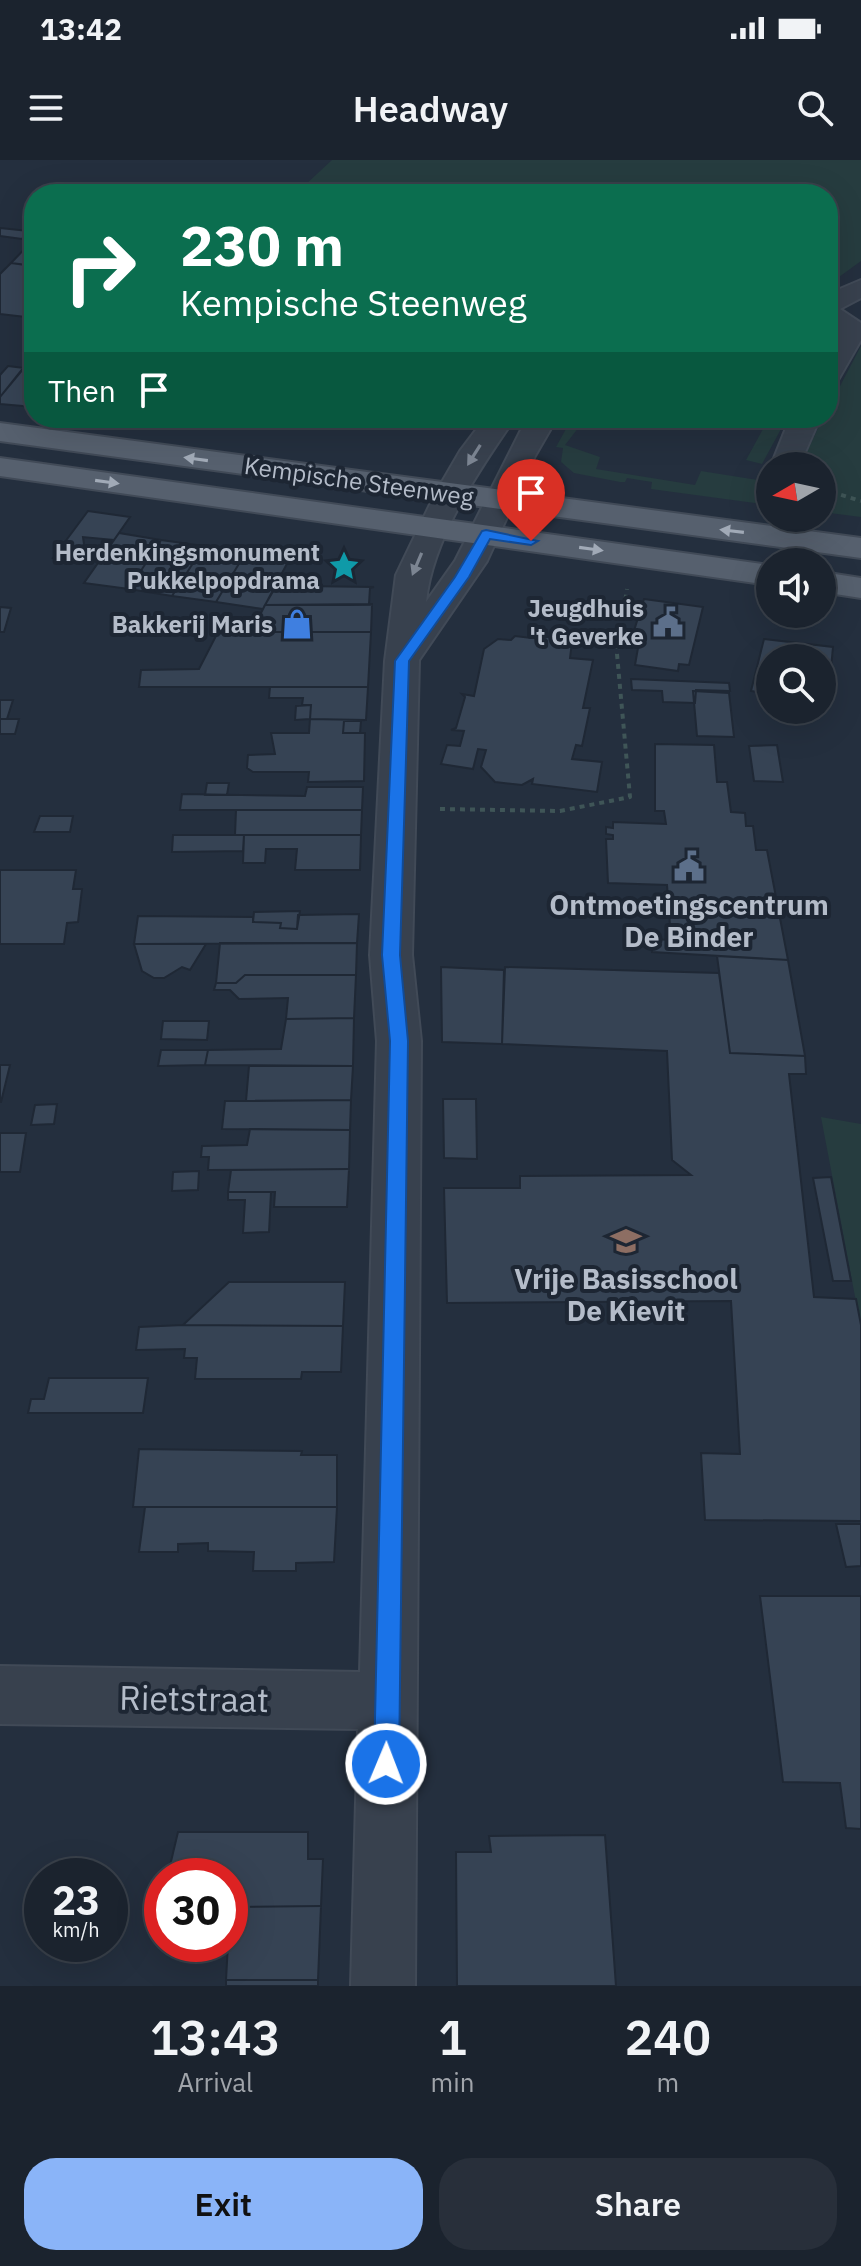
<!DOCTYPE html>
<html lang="en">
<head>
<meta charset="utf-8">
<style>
	:root { --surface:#1b232e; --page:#282f3a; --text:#f1f3f6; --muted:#a0a4aa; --line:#39404a; --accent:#8ab4f8 }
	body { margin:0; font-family:"IBM Plex Sans",sans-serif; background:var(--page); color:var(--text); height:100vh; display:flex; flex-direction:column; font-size:30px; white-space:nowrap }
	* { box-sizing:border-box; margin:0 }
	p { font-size:26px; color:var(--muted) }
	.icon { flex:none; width:44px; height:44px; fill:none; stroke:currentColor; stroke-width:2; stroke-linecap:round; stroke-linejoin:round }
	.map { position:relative; height:1826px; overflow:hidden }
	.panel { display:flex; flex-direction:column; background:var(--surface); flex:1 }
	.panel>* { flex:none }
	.guide { position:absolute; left:24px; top:24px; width:814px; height:244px; border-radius:32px; box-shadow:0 8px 32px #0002,0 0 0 2px var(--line); background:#0b6e4f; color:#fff; overflow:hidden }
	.needle { width:52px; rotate:261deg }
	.buttons { position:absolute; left:756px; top:292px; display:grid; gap:16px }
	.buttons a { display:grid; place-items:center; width:80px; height:80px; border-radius:50%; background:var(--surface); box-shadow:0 8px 32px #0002,0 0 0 2px var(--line); font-size:40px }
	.speed { position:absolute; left:24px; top:1698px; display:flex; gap:16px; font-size:40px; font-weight:700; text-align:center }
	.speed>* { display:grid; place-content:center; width:104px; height:104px; border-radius:50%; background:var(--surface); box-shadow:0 8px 32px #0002,0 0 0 2px var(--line); line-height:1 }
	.speed small { font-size:20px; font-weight:400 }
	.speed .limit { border:12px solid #d22; background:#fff; color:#111 }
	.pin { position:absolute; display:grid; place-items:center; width:68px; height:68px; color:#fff; margin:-82px -34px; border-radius:50% 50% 50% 0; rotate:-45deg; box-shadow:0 0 8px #0007 }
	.pin .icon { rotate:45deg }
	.me { position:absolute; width:88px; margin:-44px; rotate:1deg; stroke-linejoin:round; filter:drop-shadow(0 0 6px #0008) }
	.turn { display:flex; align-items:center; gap:28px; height:168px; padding:0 24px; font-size:36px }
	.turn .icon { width:104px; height:104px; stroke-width:2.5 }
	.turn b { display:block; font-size:56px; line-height:68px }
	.then { display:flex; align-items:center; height:76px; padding:0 24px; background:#0003; gap:16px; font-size:30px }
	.eta { display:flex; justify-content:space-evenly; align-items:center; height:136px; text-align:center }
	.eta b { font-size:48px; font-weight:600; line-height:56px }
	.action { display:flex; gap:16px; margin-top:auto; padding:16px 24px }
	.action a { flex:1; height:92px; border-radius:32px; background:var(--accent); color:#111; font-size:32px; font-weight:600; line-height:92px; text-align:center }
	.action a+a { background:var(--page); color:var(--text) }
	.status { display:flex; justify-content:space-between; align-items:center; height:56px; padding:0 40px; background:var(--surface); direction:ltr }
	.status svg { height:22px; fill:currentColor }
	header { display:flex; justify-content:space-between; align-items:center; height:104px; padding:0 24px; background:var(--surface); font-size:36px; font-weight:600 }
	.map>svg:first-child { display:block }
</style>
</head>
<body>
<div class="status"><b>13:42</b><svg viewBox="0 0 49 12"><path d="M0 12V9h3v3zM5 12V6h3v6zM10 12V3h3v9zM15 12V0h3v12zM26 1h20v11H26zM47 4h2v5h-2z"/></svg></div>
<header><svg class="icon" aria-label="menu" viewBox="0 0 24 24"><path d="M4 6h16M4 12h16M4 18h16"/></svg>Headway<svg class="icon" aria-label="search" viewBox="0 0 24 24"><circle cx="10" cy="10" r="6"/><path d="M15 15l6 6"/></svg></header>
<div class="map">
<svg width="861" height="1826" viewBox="0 0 861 1826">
	<rect width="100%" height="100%" fill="#242f3e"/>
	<path fill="#263c3f" d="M332,0H861V101L828,125V34H345L304,26Z
		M861,186V357L822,352V306H800L823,258H828V249Z
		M572,258H586L565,285L600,297L596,309L695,325L701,311L770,322V345L651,329L652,322L627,318L625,322H620L574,313L561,302L563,288L556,287Z
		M769,258H787L762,304L746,300Z
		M821,957L861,964V1168Z"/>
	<path fill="#364354" stroke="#1f2835" stroke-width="2" d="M0,68L29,71L22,79L0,76Z
		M34,79V106L11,103Z
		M11,103L34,106V158L0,154V114Z
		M32,197L34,247L0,244V237Z
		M8,206L24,208L0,237V215Z
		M88,351L130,357L114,380L83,377L84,384L72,401L53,398Z
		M119,373L161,380L129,429L84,423Z
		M161,380L204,386L172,436L129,429Z
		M204,386L246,392L216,442L172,436Z
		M246,392L290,398L263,449L216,442Z
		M302,426L374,427L370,428L369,444H373L265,445L275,428Z
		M644,439L703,447L689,505L679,504L678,511L635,505L638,488L632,477Z
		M265,445H372L371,472H218L226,457H259Z
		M0,447L11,448L4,472H0Z
		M218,472H371L368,527H139L141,510L199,509Z
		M533,474L572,482L570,498L593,500L583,548H590L582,586L576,585L572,599L602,602L597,632L532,624L533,619L522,625L495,622L481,607L486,590L478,589L473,609L441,604L447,585L460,586L464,571L451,570L456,568L465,537L462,534L474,536L484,489L498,479L511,480L515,476L531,478Z
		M764,479L833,487L828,541L822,540V498H770V534L751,531Z
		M631,519L729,523L730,531L696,530L695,543L663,542L662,531L632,530Z
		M270,527H368L366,560L310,559L311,545H302L303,538H269Z
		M693,531L729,533L734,577L697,576Z
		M0,540H13L7,559H0Z
		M311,545L310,559L295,560L296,546Z
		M0,559H19L15,574H0Z
		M310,559L366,560L344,561L343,573H365L364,621L308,622L309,612H253L247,608L248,595L275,594L271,573H309Z
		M344,561H361L360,573H343Z
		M655,584L714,585L717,622H727L731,652L745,653L746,666H753L756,690H767L788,800L652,792L651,779L671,780L667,725L608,723L606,679H613V675L606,674V667L613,668V662L666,664L664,651H655Z
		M777,585L783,622L754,621L749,586Z
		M207,623H229L227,635H205Z
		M307,627H363L362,650H180L182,634L305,636Z
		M236,650H362L361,675H235Z
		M40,656H73L70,672H34Z
		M173,675H244L243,691L172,692Z
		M244,675H361L360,710H295L297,689H266L265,703H243Z
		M0,710H76L73,729H82L78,762L67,763L64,784H0Z
		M300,751L297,769L280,768L281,763L253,762L254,752Z
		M359,754L357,783L134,784L138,756L253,757V762L281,763L280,768L297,769L298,755Z
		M220,783H357L356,815H245L236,823H216Z
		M134,784H206L190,810L182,807L164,818H154L142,811Z
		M717,796L788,800L805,896L730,893Z
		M441,807L504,810L502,884L442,882Z
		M505,807L719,813L730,893L805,896L806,914H789L814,1137L856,1139L861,1165V1361L705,1360L701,1293L740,1294L731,1141L447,1143L444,1028H520V1016L691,1015L672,1000L667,891L502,884Z
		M245,815H356L354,858L286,859L288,838L239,839L230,830H214L216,823H236Z
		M354,858L353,906L205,905L208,890L281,889L286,859Z
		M163,861H209L207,880L161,879Z
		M161,890H208L205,905L158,906Z
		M0,905H10L1,942H0Z
		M249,906H353L351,940L246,941Z
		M443,939H476L477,999L444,998Z
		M351,940L350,970L222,969L225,941Z
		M57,944L54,964L31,965L35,945Z
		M250,969L350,970L349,1009L208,1010L209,997H201L202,986L247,985Z
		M0,973H26L20,1012H0Z
		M349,1009L347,1047H274L275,1032H228L231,1010Z
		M199,1011L198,1030L172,1031L173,1012Z
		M831,1017L851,1121H833L813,1018Z
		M228,1032H271L269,1072L243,1073L245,1040H228Z
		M229,1122H345L343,1166L183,1165Z
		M183,1165L343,1166L341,1212H302L301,1219H195L197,1198H184L185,1189L136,1190L139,1167Z
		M49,1218H148L143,1253H28L31,1239H44Z
		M139,1289L302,1291L301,1295H337V1347H133Z
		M145,1347H337L334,1402L296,1403V1411H253L254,1392L208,1391V1383L178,1384V1392H139Z
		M836,1364H861V1406L846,1407Z
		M760,1436H861V1669L846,1668L840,1623L783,1622Z
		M178,1672H308V1699H323L321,1746L230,1747V1716H219V1712L168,1714Z
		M605,1675L616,1826H457L456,1692H491L489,1676Z
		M219,1712V1716H172V1713Z
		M321,1746L318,1820H226L230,1747Z
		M226,1820H318V1826H226Z"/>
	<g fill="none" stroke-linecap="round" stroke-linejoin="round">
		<g stroke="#414a57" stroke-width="4">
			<path id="minor" d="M861,120V138L840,149L861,163V180L838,220L828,223V189L838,172L828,165V134Z
				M485,258H515C479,310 432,379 426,442L455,401L527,258H557L535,296L487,401L419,500L412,795L421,881L415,1826H351L358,1569L0,1564V1506L360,1512L377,881L370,795L385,501L396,415L435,334L460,291Z
				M790,258H820L799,306L770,308Z"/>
		</g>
		<g stroke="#414a57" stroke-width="4">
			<path id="major" d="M0,263L861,378V398L0,281Z
				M0,298L770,405V425L0,316Z
				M822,412L861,418V438L822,432Z"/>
		</g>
		<path stroke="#3f5557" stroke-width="4" stroke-dasharray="5 5" stroke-linecap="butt" d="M822,329L861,341
			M440,649L560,651L630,637L617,494L627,429"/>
		<use href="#minor" fill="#38414e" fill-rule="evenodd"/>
		<use href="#major" fill="#56606e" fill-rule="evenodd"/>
	</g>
	<defs><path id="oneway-solid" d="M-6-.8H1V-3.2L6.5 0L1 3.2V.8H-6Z" transform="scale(2)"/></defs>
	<g fill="#7c8592">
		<use href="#oneway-solid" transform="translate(474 295) rotate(122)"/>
		<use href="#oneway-solid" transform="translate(417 404) rotate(113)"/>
	</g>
	<g fill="#a1aab7">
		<use href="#oneway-solid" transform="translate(196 299) rotate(-172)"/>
		<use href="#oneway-solid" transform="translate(107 322) rotate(8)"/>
		<use href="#oneway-solid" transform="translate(732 371) rotate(-173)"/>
		<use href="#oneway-solid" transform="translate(591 389) rotate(8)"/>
	</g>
	<path fill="#1a73e8" stroke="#114b97" stroke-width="2" d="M486,370L538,381L531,385L490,379L469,417L409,501L400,795L408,881L399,1604L395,1613L386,1616L378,1613L374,1604L390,881L382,795L395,501L455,417L482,371Z"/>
	<defs>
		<g id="sight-bare" transform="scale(2.4)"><path d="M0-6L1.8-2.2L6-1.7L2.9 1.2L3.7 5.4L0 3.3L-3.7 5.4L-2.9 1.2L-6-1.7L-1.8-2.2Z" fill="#0f9aa8" stroke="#1d2633" stroke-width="2.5" paint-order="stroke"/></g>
		<g id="civic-bare" transform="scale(2.4)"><path d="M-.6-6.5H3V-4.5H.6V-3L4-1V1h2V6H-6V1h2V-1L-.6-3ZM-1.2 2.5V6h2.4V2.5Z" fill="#5c6f8a" stroke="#1d2633" stroke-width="2.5" paint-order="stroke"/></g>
		<g id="shop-bare" transform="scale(2.4)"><path d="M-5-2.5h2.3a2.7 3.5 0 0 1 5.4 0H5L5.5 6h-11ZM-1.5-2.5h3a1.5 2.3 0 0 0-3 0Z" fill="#3f7fe0" stroke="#1d2633" stroke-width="2.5" paint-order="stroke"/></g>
		<g id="school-bare" transform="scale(2.4)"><path d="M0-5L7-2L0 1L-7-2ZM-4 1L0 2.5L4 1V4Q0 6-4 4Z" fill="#8d6e63" stroke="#1d2633" stroke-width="2.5" paint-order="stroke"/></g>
	</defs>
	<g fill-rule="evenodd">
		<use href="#sight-bare" x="344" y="406"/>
		<use href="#civic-bare" x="668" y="462"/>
		<use href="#shop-bare" x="297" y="464"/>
		<use href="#civic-bare" x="689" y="706"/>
		<use href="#school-bare" x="626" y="1081"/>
	</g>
	<g text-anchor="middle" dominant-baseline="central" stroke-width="8" stroke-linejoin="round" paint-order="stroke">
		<g font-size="24" fill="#b4bcc9" stroke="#1d2633">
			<text transform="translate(359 321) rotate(8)">Kempische Steenweg</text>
		</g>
		<g font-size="24" font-weight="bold" fill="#b4bcc9" stroke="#1d2633" text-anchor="end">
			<text x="320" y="392">Herdenkingsmonument<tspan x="320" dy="28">Pukkelpopdrama</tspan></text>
			<text x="644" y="448">Jeugdhuis<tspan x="644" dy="28">'t Geverke</tspan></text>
			<text x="273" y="464">Bakkerij Maris</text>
		</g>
		<g font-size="28" font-weight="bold" fill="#b4bcc9" stroke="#1d2633">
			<text x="689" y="744">Ontmoetingscentrum<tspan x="689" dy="32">De Binder</tspan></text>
			<text x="626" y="1118">Vrije Basisschool<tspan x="626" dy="32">De Kievit</tspan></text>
		</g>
		<g font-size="34" fill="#b4bcc9" stroke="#1d2633">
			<text transform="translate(194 1538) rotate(1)">Rietstraat</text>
		</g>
	</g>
</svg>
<div class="buttons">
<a><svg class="needle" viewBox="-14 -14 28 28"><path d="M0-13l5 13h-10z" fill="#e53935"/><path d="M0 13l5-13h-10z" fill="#a0a4aa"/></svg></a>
<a><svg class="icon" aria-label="sound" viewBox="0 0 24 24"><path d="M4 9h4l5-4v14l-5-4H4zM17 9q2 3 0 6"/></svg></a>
<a><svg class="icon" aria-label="search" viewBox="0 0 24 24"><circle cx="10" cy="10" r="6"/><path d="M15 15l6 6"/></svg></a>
</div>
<div class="speed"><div>23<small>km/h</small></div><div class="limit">30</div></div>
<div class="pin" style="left:531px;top:381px;background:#d93025"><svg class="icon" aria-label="arrive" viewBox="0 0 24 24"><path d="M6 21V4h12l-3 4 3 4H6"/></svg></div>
<svg class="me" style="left:386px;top:1604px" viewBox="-20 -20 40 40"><circle r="17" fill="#1a73e8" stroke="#fff" stroke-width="3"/><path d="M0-11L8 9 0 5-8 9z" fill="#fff"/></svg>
<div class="guide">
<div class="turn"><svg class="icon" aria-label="right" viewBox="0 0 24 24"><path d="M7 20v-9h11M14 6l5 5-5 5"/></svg><div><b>230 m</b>Kempische Steenweg</div></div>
<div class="then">Then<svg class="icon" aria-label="arrive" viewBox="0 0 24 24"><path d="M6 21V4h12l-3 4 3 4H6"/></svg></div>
</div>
</div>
<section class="panel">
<div class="eta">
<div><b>13:43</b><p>Arrival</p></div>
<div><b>1</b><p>min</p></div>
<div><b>240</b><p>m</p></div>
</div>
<div class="action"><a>Exit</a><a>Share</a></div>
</section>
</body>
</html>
